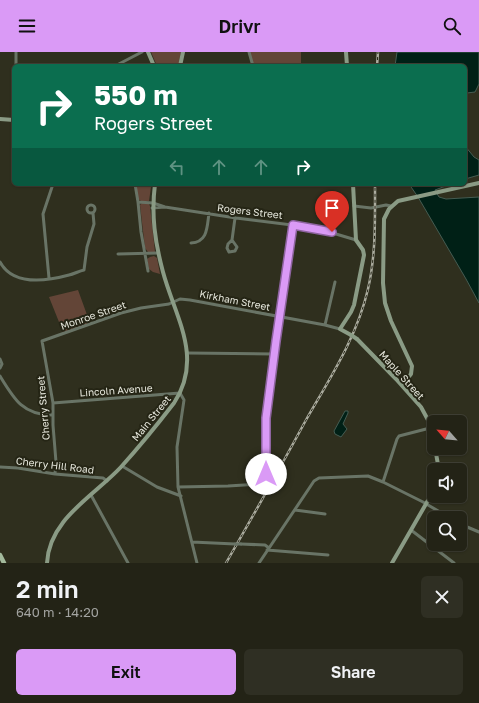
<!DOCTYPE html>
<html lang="en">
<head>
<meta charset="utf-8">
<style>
	:root { --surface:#232316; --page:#2f2f23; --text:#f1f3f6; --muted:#a3a4a1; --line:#404035; --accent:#da9af6 }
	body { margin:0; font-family:"Golos Text",sans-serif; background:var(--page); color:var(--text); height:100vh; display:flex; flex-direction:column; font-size:15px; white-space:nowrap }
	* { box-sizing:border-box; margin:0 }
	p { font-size:13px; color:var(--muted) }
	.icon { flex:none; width:22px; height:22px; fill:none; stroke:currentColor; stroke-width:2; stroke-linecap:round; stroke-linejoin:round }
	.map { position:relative; height:511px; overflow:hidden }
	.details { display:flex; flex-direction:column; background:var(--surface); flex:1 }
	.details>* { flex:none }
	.hud { position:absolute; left:12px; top:12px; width:455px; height:122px; border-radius:6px; box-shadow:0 1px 3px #0004,0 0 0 1px var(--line); background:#0b6e4f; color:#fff; overflow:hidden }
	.needle { width:26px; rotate:297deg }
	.controls { position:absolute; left:427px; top:363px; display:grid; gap:8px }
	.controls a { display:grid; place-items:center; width:40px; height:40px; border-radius:6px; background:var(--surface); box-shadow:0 1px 3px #0004,0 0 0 1px var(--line); font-size:20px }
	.pin { position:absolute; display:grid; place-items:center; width:34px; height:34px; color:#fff; margin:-41px -17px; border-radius:50% 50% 50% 0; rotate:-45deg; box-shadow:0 0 4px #0007 }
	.pin .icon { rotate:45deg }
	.me { position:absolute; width:44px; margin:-22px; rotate:0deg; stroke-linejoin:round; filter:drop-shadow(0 0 3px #0008) }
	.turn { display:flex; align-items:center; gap:14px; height:84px; padding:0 16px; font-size:18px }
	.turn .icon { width:52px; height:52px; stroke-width:2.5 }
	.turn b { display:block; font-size:28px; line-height:34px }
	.lanes { display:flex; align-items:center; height:38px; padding:0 16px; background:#0003; justify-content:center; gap:20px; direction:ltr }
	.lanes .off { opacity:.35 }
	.round { display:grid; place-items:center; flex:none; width:42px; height:42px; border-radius:6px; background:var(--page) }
	.head { display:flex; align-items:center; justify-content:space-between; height:68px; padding:0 16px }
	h1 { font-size:24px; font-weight:600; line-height:30px }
	.action { display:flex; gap:8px; margin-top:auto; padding:8px 16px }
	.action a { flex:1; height:46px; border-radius:6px; background:var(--accent); color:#111; font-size:16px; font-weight:600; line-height:46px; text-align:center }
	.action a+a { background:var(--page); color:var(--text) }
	header { display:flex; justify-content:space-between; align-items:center; height:52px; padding:0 16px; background:var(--accent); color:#111; font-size:18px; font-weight:600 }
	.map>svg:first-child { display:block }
</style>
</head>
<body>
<header><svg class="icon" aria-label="menu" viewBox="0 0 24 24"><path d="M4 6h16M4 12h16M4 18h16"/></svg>Drivr<svg class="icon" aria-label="search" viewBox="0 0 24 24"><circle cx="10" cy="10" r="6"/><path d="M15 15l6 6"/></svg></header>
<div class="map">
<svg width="479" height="511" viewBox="0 0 479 511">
	<rect width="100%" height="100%" fill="#2f2f1e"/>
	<path fill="#634537" d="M151,0H181L178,14H157Z
		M249,0H301V11H302V14H253Z
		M136,132H146L151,135L149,149H141L138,147Z
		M142,151L149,152L150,154L155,200H148L145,196L140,153Z
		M154,204L157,206L160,222L153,220L149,217L147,207L150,205Z
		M78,238L90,271L63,280L49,245Z"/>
	<path fill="#002016" stroke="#455c52" d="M397,0H479V32L475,40L467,41L465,43V14H395Z
		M465,94L474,105L479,108V123L465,127Z
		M409,132H451L435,138L439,145L446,147L479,145V251L466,227L418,145Z
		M345,359H348V361L343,372L347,377L341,385L335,382L334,379Z"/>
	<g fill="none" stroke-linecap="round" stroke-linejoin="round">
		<path stroke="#697466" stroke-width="3" d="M16,0V14
			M249,0L253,14
			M115,14L142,0
			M135,132L138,150L141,180L148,219
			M138,150L153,151L165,155L236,166L316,176L356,188
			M87 157a4 4 0 1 1 8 0a4 4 0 1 1-8 0Z
			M354,154L371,156L386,153L391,154
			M152,156L165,155
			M232,188L228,192L227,196L229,200L235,199L237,195L232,188L235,166
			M191,191C208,190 207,175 209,161
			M118,202L158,201
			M0,210C13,234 47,229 69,223C74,222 79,219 84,218L87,195L94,172L93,161
			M49,226L43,162L53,132
			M325,273L335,230
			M188,301L274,302
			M0,307L2,312L0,316
			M0,324C14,347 23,363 52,363
			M53,351L180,341L184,348L177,395L178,435L197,511
			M122,414L157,435L181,444
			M0,415L18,416L55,422L103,426L107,429
			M55,422L56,410L53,373V351L42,289L121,261L141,256L169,252L180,247L190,248L325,273L340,277
			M383,430L397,387L399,384L430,376
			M178,435L228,434L258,432L264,428L266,422V366L276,289L293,173
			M91,443L128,511
			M295,458L325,462
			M460,472L479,480
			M411,478L454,511
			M192,490L235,492
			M241,492L265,493L269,496
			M267,498L328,503
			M259,511L314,429L319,426L368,424L383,430L423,450L450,466"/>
		<path stroke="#8a9b85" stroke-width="4" d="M148,0L154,14
			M346,0L347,14
			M180,14L183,0
			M0,67L14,68
			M351,283L340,277L351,260L354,253L364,203L363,198L356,188L353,132
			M357,287L396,327L421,355L428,368L434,393
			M402,333L411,322L412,314L391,269L385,251L383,231L384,167L389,157L398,149L479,131
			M435,396L439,418
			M47,511C49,467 94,444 121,415C140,394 157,373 174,351C204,305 175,265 163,220C155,190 151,163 155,132
			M392,511L434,438"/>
		<path stroke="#a3ba9c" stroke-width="4.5" d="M0,503L4,511"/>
		<g stroke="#abac9f" stroke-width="2.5">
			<path id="rail" d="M377,14L378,0
				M226,511C253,464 280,416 306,368C330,326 357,285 368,237C376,203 375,167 375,132"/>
		</g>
		<use href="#rail" stroke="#252515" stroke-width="1" stroke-dasharray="3" stroke-linecap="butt"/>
		<path stroke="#697466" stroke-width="3" d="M235,492H241"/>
		<path stroke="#8a9b85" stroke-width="4" d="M351,283L357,287"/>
	</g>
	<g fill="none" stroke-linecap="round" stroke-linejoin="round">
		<g stroke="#8e64a0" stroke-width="10">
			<path id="route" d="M266,422V366L276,289L293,173L332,180"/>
		</g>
		<use href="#route" stroke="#da9af6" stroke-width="7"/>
	</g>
	<g text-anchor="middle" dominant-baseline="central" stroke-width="4" stroke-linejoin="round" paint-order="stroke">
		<g font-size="10" fill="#e7e8dd" stroke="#252515">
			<text transform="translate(250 159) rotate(7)">Rogers Street</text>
			<text transform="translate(235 248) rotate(11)">Kirkham Street</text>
			<text transform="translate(93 263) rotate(-19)">Monroe Street</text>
			<text transform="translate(402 323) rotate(48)">Maple Street</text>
			<text transform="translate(116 338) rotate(-4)">Lincoln Avenue</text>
			<text transform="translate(43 356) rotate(-95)">Cherry Street</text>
			<text transform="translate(151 366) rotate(-51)">Main Street</text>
			<text transform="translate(55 413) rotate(7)">Cherry Hill Road</text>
		</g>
	</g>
</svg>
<div class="controls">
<a><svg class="needle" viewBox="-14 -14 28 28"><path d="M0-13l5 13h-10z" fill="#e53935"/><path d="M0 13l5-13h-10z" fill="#a3a4a1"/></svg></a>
<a><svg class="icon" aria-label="sound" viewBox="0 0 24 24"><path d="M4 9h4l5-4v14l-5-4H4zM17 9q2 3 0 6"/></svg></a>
<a><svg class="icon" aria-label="search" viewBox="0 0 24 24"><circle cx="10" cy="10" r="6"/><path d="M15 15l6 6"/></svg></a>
</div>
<div class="pin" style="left:332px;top:180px;background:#d93025"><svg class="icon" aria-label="arrive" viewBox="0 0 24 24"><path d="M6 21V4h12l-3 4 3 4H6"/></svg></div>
<svg class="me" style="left:266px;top:422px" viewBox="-20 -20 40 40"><circle r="19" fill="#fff"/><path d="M0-13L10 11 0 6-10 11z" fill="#da9af6"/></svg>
<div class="hud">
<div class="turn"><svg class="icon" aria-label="right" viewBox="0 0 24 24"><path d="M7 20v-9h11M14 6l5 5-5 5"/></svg><div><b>550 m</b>Rogers Street</div></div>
<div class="lanes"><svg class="icon off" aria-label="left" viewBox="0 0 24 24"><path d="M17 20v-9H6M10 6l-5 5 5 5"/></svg><svg class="icon off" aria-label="ahead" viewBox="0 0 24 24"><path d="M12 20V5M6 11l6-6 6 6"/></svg><svg class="icon off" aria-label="ahead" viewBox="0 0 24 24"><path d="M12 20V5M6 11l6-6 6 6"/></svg><svg class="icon" aria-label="right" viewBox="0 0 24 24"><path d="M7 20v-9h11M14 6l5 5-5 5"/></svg></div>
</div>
</div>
<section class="details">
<div class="head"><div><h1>2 min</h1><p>640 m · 14:20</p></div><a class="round"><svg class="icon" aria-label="close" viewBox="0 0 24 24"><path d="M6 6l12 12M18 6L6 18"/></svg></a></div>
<div class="action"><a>Exit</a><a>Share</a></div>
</section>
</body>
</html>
